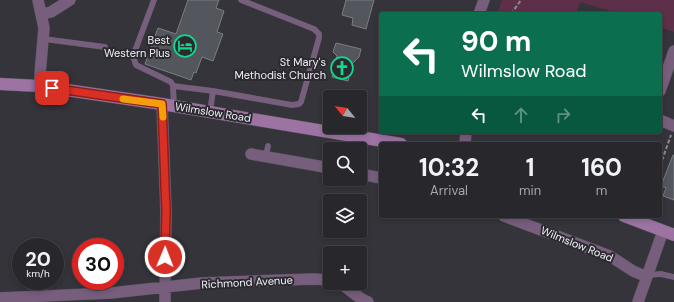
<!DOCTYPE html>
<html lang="en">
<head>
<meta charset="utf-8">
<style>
	:root { --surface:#28272c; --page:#343338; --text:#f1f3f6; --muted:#a5a5a9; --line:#444448 }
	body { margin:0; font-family:"DM Sans",sans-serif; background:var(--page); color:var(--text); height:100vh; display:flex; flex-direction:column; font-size:15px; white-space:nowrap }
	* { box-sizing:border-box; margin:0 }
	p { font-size:13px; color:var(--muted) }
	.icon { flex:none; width:22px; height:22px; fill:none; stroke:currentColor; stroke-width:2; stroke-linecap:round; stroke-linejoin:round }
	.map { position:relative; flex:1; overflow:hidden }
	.panel { position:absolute; left:379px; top:142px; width:283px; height:76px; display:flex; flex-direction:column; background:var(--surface); border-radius:4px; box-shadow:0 2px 6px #0003,0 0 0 1px var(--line) }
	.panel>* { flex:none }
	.banner { position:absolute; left:379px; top:12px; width:283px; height:122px; border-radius:4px; box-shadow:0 2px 6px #0003,0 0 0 1px var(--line); background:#0b6e4f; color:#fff; overflow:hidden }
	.needle { width:26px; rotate:300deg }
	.controls { position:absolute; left:323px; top:90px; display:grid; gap:8px }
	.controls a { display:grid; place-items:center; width:44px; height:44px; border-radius:4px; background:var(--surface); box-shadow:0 2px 6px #0003,0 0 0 1px var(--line); font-size:20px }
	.speed { position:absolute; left:12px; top:238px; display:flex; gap:8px; font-size:20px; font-weight:700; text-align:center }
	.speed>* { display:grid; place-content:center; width:52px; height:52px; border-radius:50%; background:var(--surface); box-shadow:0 2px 6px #0003,0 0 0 1px var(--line); line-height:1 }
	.speed small { font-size:10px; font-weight:400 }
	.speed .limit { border:6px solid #d22; background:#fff; color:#111 }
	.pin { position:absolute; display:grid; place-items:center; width:34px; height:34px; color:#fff; margin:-17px; border-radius:8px; box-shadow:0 2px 6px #0006 }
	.me { position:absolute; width:44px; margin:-22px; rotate:1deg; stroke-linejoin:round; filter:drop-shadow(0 0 3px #0008) }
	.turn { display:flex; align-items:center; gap:14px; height:84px; padding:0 16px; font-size:18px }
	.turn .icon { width:52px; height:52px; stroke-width:2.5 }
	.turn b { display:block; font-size:28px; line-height:34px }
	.lanes { display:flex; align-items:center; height:38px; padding:0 16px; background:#0003; justify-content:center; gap:20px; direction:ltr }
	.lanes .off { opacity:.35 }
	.eta { display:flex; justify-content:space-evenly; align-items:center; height:68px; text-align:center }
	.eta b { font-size:24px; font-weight:700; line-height:28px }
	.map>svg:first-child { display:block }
</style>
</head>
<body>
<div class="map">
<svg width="674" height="302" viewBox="0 0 674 302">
	<rect width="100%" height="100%" fill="#35343a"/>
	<path fill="#5e2f48" d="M502,0H674V32L660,27V14H620L580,2L576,14H497Z"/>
	<path fill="#53565c" stroke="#7a7d83" d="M188,0H219L216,8L224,11L217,32L223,34L213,61L202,57L196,73L194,72L191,80L145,64L158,28L176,34Z
		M346,0H374L366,29L352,25L353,18L342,15Z
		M336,43L361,49L359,57L352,64L348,81L332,77L337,56L333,52Z
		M673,155H674V200L663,196L666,188L661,186Z"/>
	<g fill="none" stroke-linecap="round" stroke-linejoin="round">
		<g stroke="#535258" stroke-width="6">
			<path id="lane" d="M154,0L133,56L136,65L171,82L173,86L174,106
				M44,39L105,47
				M173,86L213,91
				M210,112L213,91L292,105L299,104L301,102L319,38V34L314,29L241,0
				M266,156L268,146
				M648,275L661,274L674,277"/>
		</g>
		<g stroke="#535258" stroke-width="12">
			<path id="street" d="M38,0L44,28L39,86
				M42,14L51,12L70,0
				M479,14L484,0
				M660,91L674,51
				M162,104L166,211L165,302
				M660,120L674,126
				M465,144L466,132
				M251,154L330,168
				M360,174L381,178
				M504,216L610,256L633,271L647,277
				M339,283C349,288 357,298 368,302
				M0,298L111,293L202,283L313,279L330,280
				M638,302L663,231"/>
		</g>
		<g stroke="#535258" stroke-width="13">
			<path id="secondary" d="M0,84L39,86L162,104L401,144
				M624,216L674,235"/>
		</g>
		<path stroke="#8b8b90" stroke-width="2" stroke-dasharray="4 2" stroke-linecap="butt" d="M511,14L521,0
			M660,166L671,135"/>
		<use href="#lane" stroke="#785e7d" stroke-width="5.5"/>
		<use href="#street" stroke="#785e7d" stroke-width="11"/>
		<use href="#secondary" stroke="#9d73a4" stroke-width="12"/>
	</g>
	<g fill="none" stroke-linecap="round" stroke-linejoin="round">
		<g stroke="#8d1f18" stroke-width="10">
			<path id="route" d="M52,88L162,104L166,211L165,257"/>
		</g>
		<use href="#route" stroke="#d93025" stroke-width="7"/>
		<path stroke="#f59e0b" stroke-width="7" d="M123,99L162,104L163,117"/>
	</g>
	<defs>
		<g id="hotel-ring" transform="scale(1.15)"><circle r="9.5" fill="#2b2a30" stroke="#11d98a" stroke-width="1.5"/><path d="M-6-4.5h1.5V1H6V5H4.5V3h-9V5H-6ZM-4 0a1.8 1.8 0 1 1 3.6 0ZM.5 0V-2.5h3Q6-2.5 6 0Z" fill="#11d98a"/></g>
		<g id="church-ring" transform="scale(1.15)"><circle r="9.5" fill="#2b2a30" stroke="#11d98a" stroke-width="1.5"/><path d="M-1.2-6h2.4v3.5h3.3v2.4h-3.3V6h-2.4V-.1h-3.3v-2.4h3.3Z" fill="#11d98a"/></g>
	</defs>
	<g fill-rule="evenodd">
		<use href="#hotel-ring" x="185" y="46"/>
		<use href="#church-ring" x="342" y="68"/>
	</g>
	<g text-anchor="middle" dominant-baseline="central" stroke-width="4" stroke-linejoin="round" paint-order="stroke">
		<g font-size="11" fill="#f0f0f4" stroke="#2b2a30" text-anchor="end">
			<text x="170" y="40">Best<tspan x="170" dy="13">Western Plus</tspan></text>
			<text x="326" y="62">St Mary's<tspan x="326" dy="13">Methodist Church</tspan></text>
		</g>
		<g font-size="11" fill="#f0f0f4" stroke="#2b2a30">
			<text transform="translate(213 112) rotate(9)">Wilmslow Road</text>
			<text transform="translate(577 244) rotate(22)">Wilmslow Road</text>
			<text transform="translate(247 282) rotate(-3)">Richmond Avenue</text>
		</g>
	</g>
</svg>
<div class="controls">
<a><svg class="needle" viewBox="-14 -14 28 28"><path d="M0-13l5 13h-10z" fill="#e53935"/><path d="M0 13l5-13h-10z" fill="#a5a5a9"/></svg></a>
<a><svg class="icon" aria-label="search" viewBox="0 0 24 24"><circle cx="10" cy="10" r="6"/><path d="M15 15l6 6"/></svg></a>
<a><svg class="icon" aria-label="layers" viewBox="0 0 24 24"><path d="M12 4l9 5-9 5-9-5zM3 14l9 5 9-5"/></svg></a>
<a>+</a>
</div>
<div class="speed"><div>20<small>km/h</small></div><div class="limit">30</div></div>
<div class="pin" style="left:52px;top:88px;background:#d93025"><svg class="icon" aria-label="arrive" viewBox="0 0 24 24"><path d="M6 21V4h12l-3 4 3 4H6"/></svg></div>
<svg class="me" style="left:165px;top:257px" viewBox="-20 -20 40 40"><circle r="17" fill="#d93025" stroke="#fff" stroke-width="3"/><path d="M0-11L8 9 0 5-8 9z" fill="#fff"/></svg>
<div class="banner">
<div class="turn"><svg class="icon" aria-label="left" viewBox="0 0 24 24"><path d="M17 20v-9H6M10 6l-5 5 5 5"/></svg><div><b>90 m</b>Wilmslow Road</div></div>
<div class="lanes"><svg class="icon" aria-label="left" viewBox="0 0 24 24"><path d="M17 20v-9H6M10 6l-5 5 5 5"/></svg><svg class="icon off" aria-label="ahead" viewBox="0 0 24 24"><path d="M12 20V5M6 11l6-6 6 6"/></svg><svg class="icon off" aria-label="right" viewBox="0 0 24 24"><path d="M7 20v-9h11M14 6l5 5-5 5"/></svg></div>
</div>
<section class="panel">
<div class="eta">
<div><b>10:32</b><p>Arrival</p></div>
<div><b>1</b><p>min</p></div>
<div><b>160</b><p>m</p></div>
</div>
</section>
</div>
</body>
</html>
